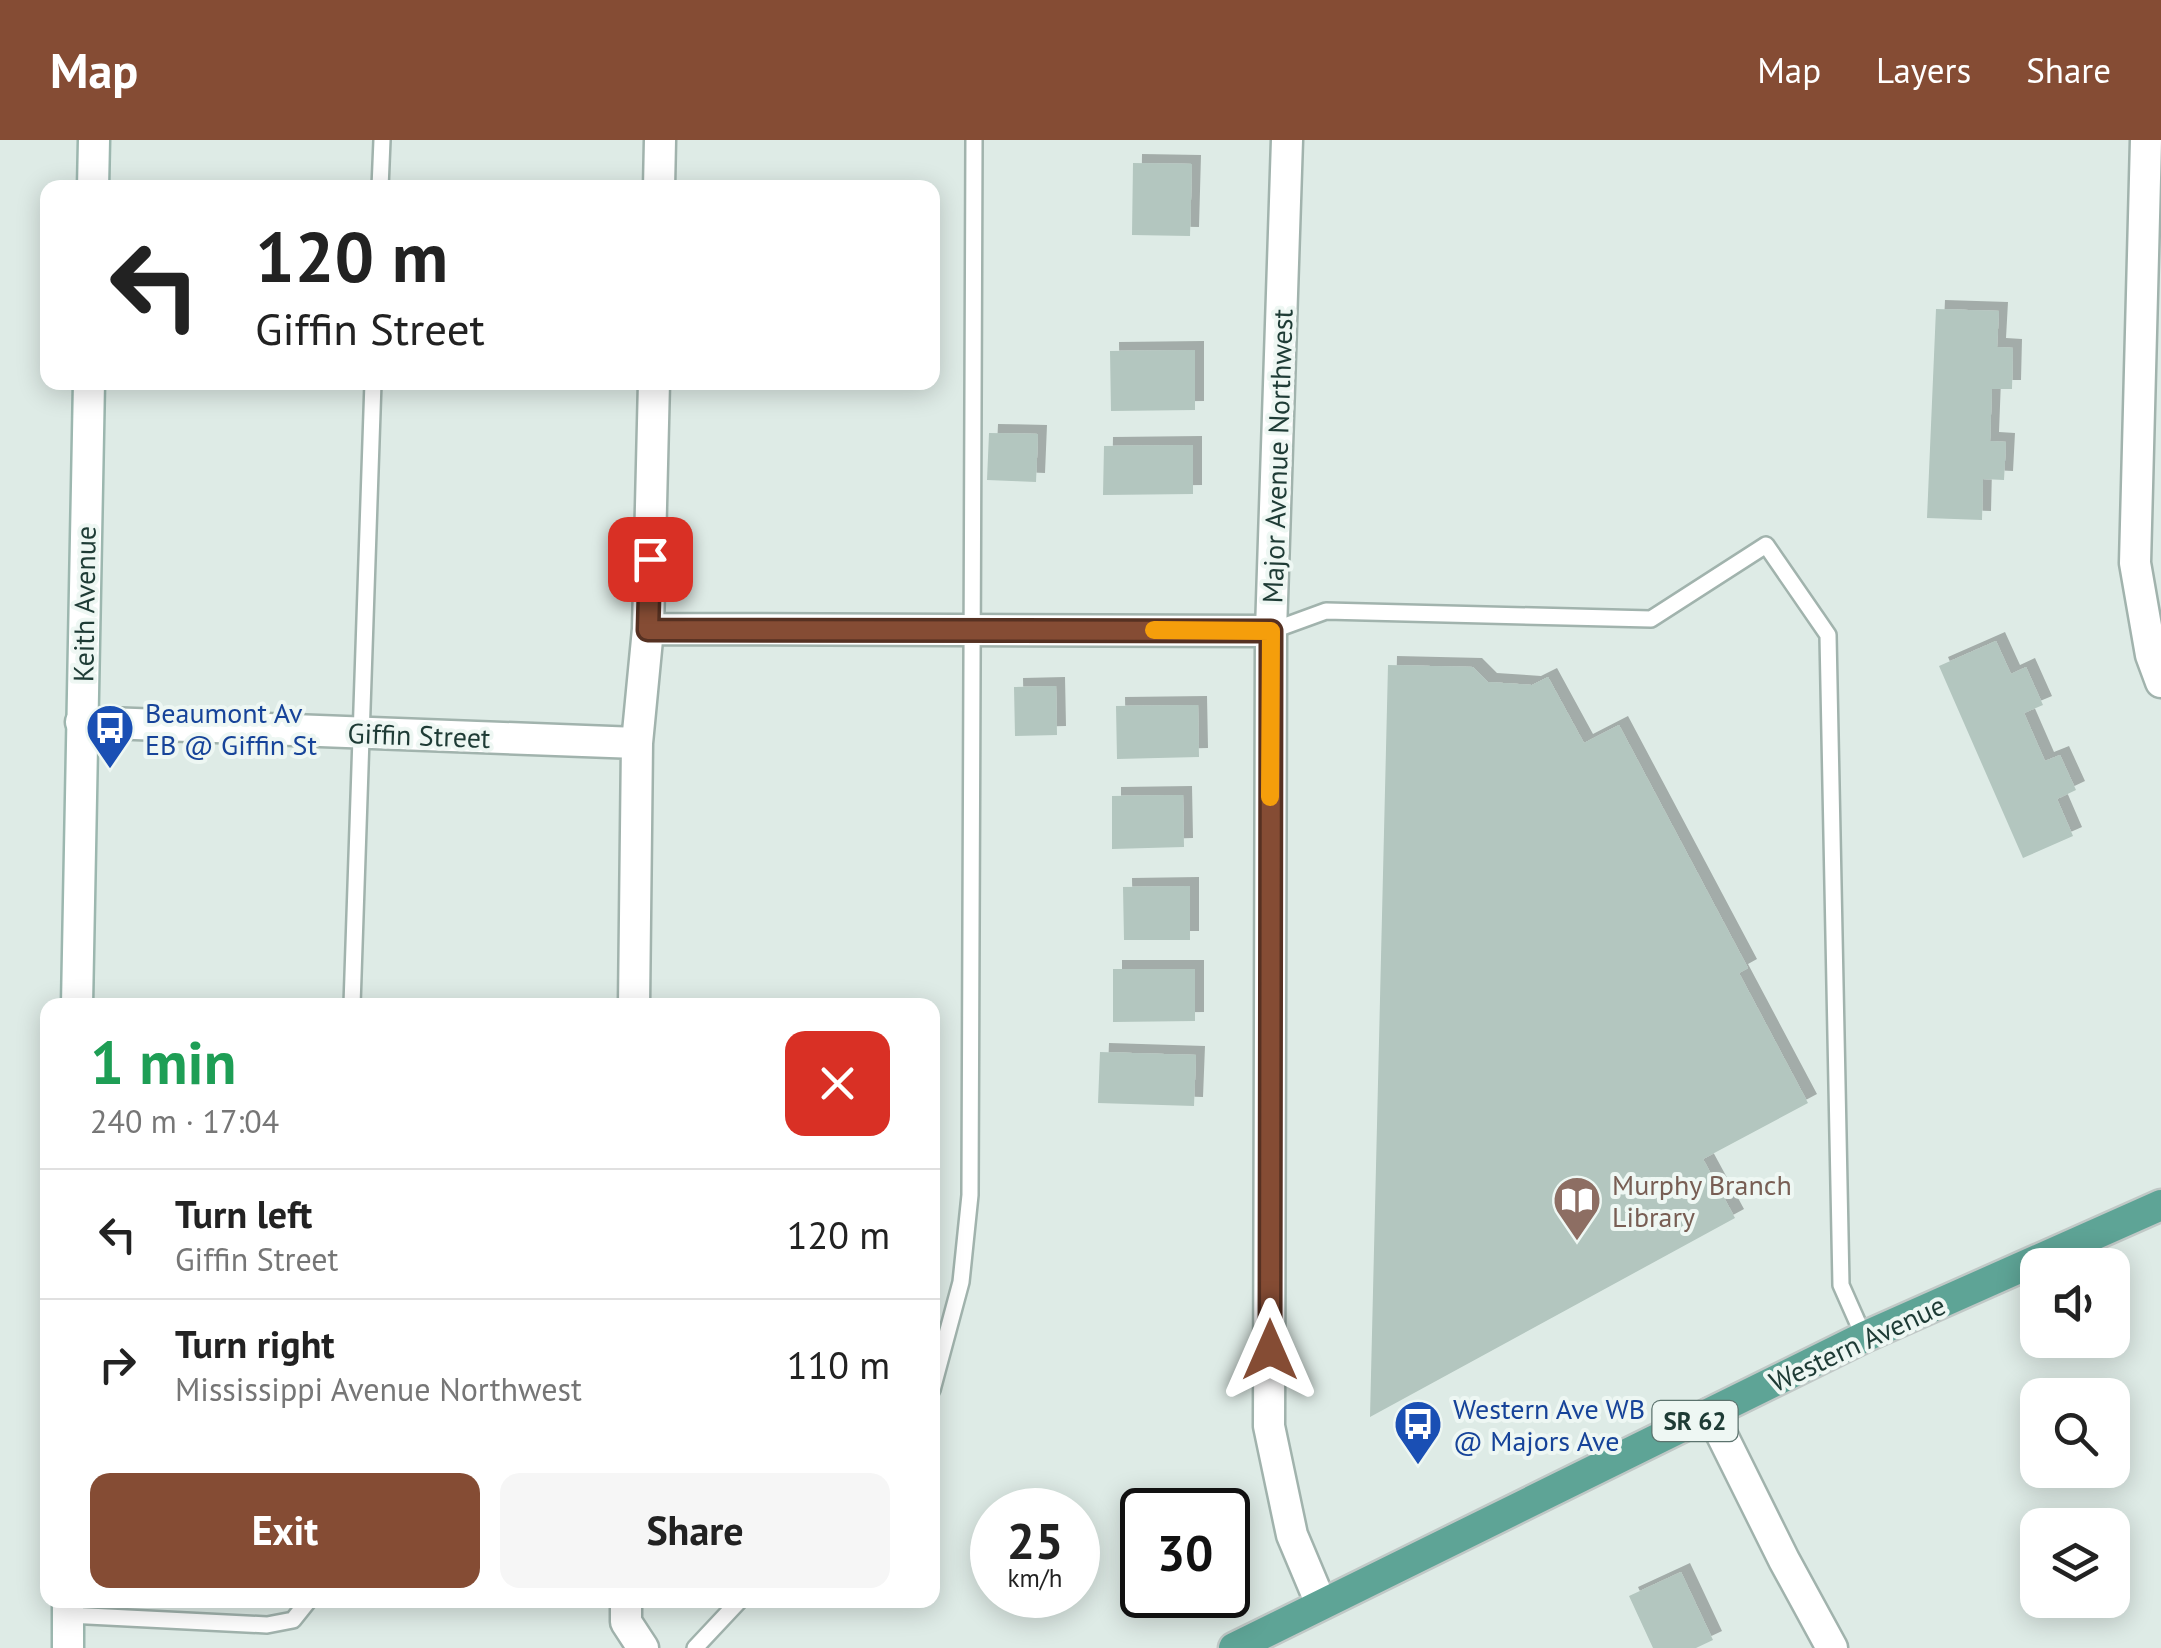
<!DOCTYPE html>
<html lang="en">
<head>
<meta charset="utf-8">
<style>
	:root { --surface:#fff; --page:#f6f6f6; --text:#222; --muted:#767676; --line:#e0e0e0; --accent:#854c34 }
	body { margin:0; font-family:"PT Sans",sans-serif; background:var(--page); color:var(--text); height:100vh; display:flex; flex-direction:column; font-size:38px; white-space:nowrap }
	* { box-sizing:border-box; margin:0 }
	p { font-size:32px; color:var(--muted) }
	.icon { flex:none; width:55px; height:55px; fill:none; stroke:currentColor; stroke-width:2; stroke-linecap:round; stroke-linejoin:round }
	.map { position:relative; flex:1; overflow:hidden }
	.side { position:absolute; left:40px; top:858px; width:900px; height:610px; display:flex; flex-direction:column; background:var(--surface); border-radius:20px; box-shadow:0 5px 25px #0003 }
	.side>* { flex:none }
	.hud { position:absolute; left:40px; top:40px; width:900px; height:210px; border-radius:20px; box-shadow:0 5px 25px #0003; background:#fff; color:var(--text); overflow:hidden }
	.fabs { position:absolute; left:2020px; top:1108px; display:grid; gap:20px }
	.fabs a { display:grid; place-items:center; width:110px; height:110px; border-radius:20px; background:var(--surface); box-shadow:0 5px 25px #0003; font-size:50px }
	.speed { position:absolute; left:970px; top:1348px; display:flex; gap:20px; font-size:50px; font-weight:700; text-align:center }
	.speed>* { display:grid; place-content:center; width:130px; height:130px; border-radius:50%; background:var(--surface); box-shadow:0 5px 25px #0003; line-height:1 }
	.speed small { font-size:25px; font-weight:400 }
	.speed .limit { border:5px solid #111; border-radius:15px; background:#fff; color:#111 }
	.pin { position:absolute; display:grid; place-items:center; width:85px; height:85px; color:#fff; margin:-42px; border-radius:20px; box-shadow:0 5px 15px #0006 }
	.me { position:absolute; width:110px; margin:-55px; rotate:0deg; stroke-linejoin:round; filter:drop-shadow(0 0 8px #0008) }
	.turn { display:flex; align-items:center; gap:35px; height:210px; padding:0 50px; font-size:45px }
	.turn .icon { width:130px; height:130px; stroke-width:2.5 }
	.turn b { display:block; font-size:70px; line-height:85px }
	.round { display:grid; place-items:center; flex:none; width:105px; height:105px; border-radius:20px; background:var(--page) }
	.summary { display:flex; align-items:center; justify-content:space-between; height:170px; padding:0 50px }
	h1 { font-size:60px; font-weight:800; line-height:75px; color:#1e9e55 }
	.button { display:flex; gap:20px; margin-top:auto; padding:20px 50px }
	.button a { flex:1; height:115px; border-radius:20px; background:var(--accent); color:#fff; font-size:40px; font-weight:800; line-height:115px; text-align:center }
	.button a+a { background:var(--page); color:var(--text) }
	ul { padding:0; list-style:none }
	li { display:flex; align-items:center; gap:30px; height:130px; padding:0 50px; border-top:2px solid var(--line) }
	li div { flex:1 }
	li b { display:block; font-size:38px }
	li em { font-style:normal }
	header { display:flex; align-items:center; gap:60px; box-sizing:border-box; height:140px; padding:0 50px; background:var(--accent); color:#fff }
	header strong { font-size:48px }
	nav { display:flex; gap:55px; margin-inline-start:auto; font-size:35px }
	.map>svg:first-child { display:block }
</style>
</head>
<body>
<header>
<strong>Map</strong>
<nav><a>Map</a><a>Layers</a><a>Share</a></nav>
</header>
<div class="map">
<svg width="2161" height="1508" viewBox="0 0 2161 1508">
	<defs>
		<filter id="shadow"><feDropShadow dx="9" dy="-9" stdDeviation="0" flood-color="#0004"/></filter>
	</defs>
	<rect width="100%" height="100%" fill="#deebe6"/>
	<path fill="#b3c6bf" filter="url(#shadow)" d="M1133,23L1192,24L1190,96L1132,95Z
		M1936,169L1999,171L1997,207L2013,208L2012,249H1992L1990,301L2006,302L2004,340L1983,339L1982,380L1927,378Z
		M1195,210V270L1111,271L1110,211Z
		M989,293L1038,294L1036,342L987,340Z
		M1193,305V354L1103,355L1104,306Z
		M1996,501L2011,534L2026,527L2043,565L2024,573L2045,621L2060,615L2076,650L2057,659L2073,696L2023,718L1939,526Z
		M1388,525L1473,527L1488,542L1532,545L1548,537L1584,603L1619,585L1748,828L1739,833L1808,963L1703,1019L1735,1078L1370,1277Z
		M1056,546L1057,595L1015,596L1014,547Z
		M1198,565L1199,617L1117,619L1116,566Z
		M1183,655L1184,707L1112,709V656Z
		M1190,746V800H1124L1123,747Z
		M1113,829H1195V881L1113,882Z
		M1100,912L1196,915L1194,966L1098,963Z
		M1681,1432L1713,1500L1696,1508H1653L1629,1456Z"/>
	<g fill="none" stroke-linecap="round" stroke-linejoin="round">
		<g stroke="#a1b3ad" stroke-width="20">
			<path id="lane" d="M380,48L382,0
				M1271,491L1326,471L1651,479L1766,405L1828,495L1841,1145L1864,1197
				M352,865L373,242
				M932,1250L961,1142L970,1055L974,0
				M68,1475L267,1485L293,1480L309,1460
				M695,1508L740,1460"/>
		</g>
		<g stroke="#a1b3ad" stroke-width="35">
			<path id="street" d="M1287,0L1271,491L1269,1286L1292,1395L1321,1464
				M2146,0L2135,423L2151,515L2161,542
				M659,48L660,0
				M648,489L1271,491
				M81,582L637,603
				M634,865L637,603L648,489L654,242
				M1711,1273L1784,1420L1832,1508
				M626,1460V1482L643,1508"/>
		</g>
		<g stroke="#9cb7af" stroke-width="35">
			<path id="secondary" d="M93,48L94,0
				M77,865L89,242
				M68,1508V1460"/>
		</g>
		<g stroke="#c0c8c6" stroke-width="35">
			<path id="primary" d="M1234,1508L1864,1197L2161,1065"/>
		</g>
		<use href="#lane" stroke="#fff" stroke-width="15"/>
		<use href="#street" stroke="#fff" stroke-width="30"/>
		<use href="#secondary" stroke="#fff" stroke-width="30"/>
		<use href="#primary" stroke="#5ea496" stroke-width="30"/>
	</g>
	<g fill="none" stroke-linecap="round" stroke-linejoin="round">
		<g stroke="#563122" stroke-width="25">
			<path id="route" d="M650,419L648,490L1271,491L1270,1210"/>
		</g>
		<use href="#route" stroke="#854c34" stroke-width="18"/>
		<path stroke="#f59e0b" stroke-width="18" d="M1154,490L1271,491L1270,657"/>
	</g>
	<defs>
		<g id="bus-pin" transform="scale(2.5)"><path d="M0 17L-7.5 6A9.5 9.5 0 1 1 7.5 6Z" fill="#1a4fb4" stroke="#eef7f3"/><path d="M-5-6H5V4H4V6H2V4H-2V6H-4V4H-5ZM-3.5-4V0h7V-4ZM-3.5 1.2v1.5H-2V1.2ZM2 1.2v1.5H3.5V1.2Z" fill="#fff"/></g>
		<g id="library-pin" transform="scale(2.5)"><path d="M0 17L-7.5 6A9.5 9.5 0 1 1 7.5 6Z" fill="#8d6e63" stroke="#eef7f3"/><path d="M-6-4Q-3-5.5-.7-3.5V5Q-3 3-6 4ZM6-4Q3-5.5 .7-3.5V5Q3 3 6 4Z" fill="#fff"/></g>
	</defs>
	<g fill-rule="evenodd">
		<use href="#bus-pin" x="110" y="588"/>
		<use href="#library-pin" x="1577" y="1060"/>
		<use href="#bus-pin" x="1418" y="1284"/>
	</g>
	<g text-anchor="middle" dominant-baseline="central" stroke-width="8" stroke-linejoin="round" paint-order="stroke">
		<rect fill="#eef7f3" stroke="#5c736e" stroke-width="2.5" x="1652.5" y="1261" width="85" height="40" rx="8"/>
		<g font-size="25" font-weight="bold" fill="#1e3b35">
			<text x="1695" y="1281">SR 62</text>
		</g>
		<g font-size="28" fill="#1e3b35" stroke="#eef7f3">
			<text transform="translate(1277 316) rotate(-88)">Major Avenue Northwest</text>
			<text transform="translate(84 464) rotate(-89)">Keith Avenue</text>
			<text transform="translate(419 595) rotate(2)">Giffin Street</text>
			<text transform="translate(1857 1203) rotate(-25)">Western Avenue</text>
		</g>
		<g font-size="28" fill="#164399" stroke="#eef7f3" text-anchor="start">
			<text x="145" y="572">Beaumont Av<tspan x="145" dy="32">EB @ Giffin St</tspan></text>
			<text x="1453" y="1268">Western Ave WB<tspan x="1453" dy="32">@ Majors Ave</tspan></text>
		</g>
		<g font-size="28" fill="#785e54" stroke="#eef7f3" text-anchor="start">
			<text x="1612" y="1044">Murphy Branch<tspan x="1612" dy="32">Library</tspan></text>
		</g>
	</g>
</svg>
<div class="fabs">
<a><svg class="icon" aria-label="sound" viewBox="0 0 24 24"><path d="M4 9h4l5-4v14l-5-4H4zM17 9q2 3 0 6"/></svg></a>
<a><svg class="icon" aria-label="search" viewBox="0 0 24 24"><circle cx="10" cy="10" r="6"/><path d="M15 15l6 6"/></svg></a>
<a><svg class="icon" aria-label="layers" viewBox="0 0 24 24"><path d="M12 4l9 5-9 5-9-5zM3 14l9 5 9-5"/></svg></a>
</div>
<div class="speed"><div>25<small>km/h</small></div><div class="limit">30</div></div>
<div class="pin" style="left:650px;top:419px;background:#d93025"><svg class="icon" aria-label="arrive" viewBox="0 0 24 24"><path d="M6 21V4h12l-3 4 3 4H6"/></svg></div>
<svg class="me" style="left:1270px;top:1210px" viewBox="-20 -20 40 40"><path d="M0-17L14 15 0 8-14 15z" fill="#854c34" stroke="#fff" stroke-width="4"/></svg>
<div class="hud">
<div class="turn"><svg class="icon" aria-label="left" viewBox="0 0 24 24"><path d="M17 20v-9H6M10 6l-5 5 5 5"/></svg><div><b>120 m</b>Giffin Street</div></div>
</div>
<section class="side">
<div class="summary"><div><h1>1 min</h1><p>240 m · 17:04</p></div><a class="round" style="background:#d93025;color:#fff"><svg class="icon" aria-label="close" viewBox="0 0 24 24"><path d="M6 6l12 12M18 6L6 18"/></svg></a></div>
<ul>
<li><svg class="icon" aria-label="left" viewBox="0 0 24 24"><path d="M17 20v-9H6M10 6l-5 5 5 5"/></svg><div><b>Turn left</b><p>Giffin Street</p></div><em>120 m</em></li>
<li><svg class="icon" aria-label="right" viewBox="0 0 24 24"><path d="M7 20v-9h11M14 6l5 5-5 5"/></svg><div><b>Turn right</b><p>Mississippi Avenue Northwest</p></div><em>110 m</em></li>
</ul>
<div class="button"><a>Exit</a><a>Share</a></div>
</section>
</div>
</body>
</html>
